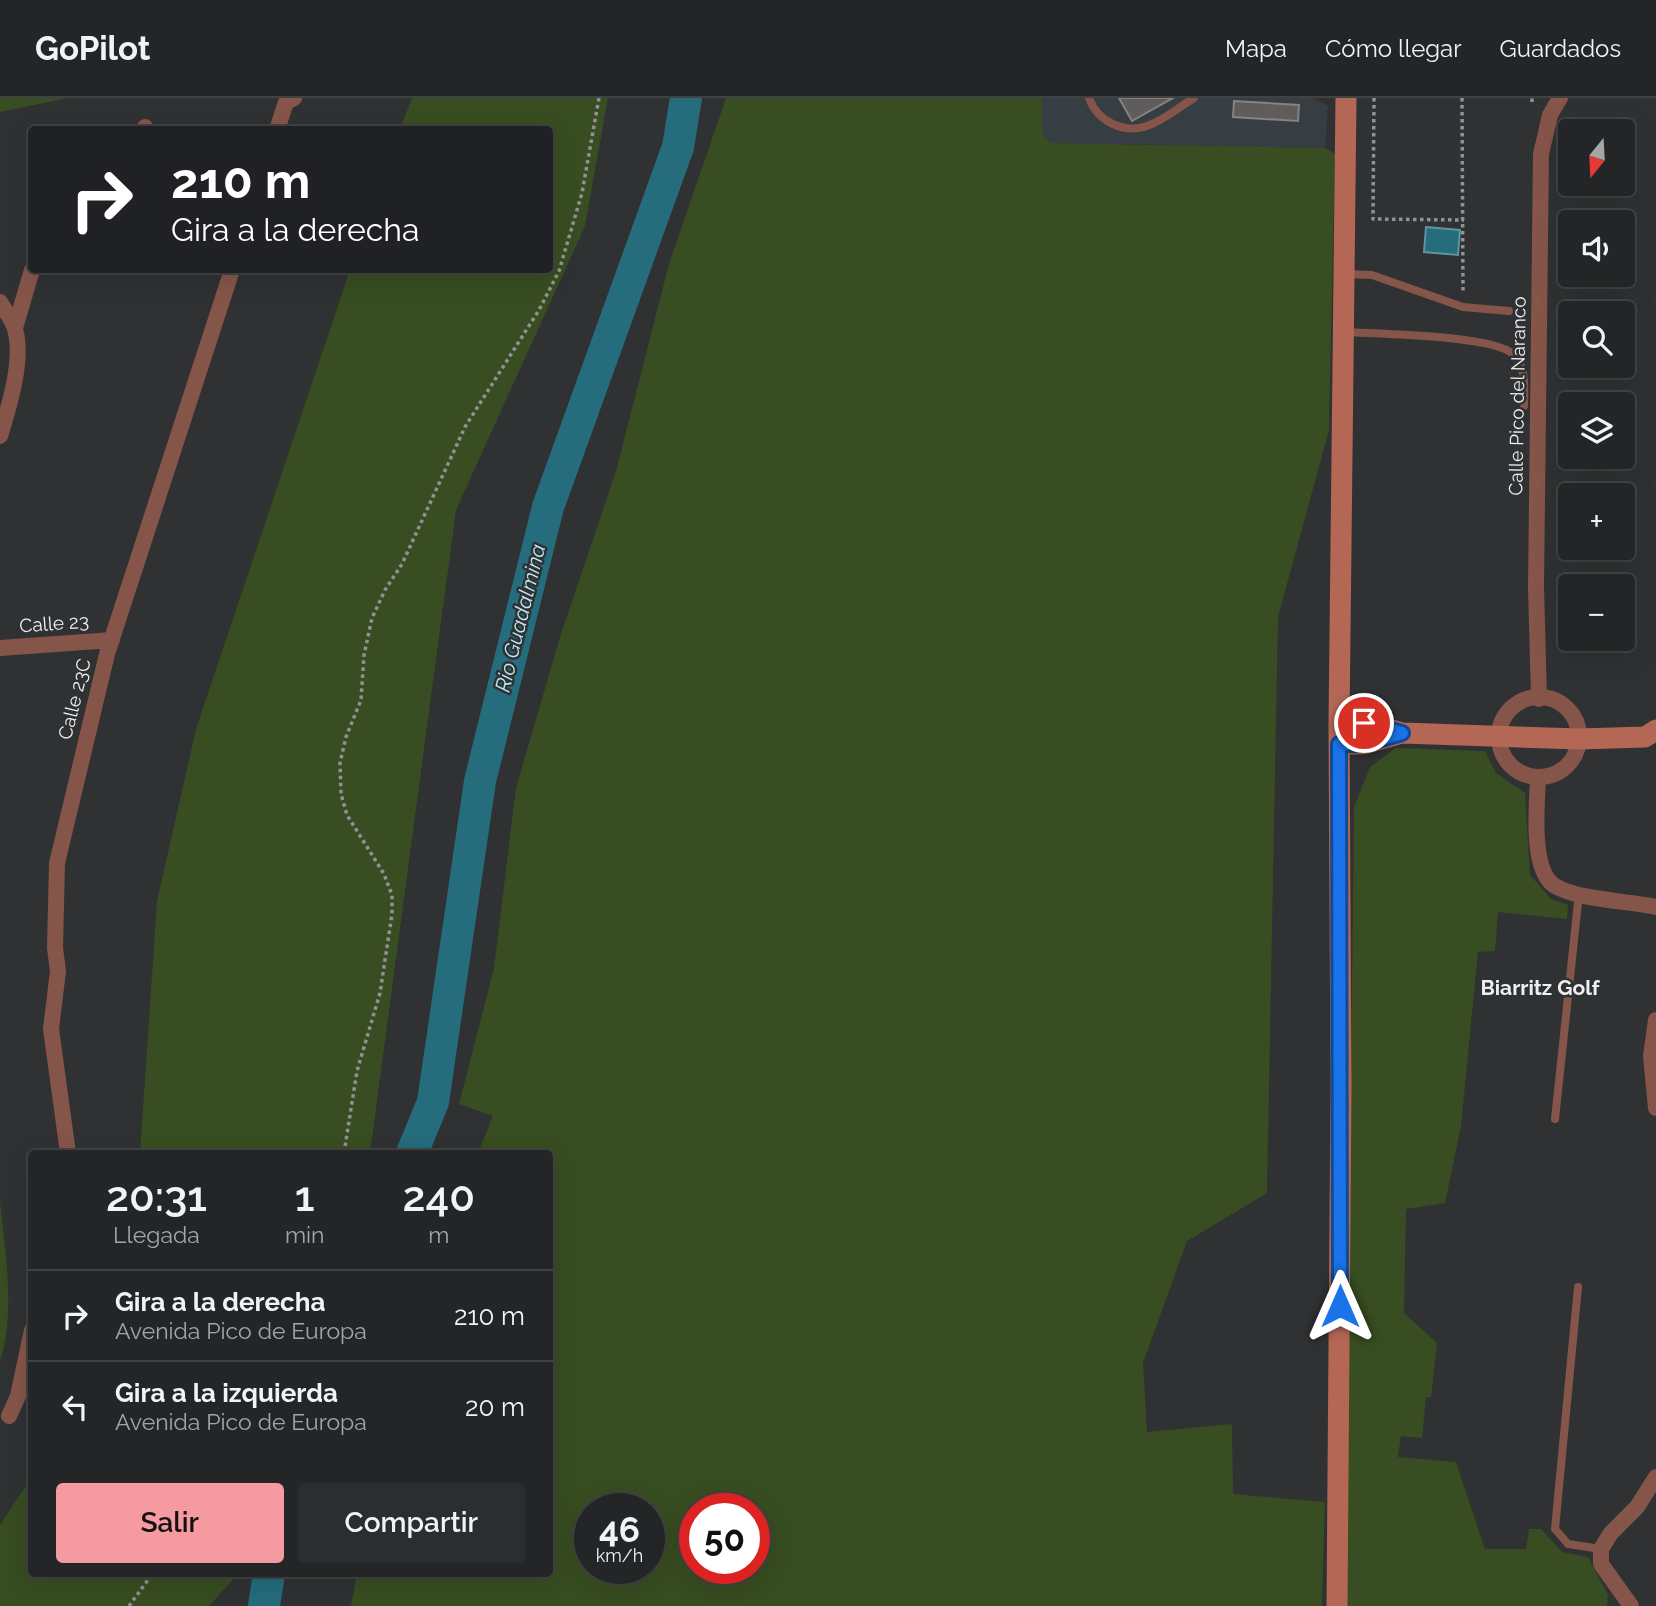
<!DOCTYPE html>
<html lang="es">
<head>
<meta charset="utf-8">
<style>
	:root { --surface:#232526; --page:#2b2d2e; --text:#f1f3f6; --muted:#a3a5a7; --line:#404243; --accent:#f49aa0 }
	body { margin:0; font-family:Raleway,sans-serif; background:var(--page); color:var(--text); height:100vh; display:flex; flex-direction:column; font-size:26px; white-space:nowrap }
	* { box-sizing:border-box; margin:0 }
	p { font-size:23px; color:var(--muted) }
	.icon { flex:none; width:38px; height:38px; fill:none; stroke:currentColor; stroke-width:2; stroke-linecap:round; stroke-linejoin:round }
	.map { position:relative; flex:1; overflow:hidden }
	.panel { position:absolute; left:28px; top:1052px; width:525px; height:427px; display:flex; flex-direction:column; background:var(--surface); border-radius:7px; box-shadow:0 7px 28px #0002,0 0 0 2px var(--line) }
	.panel>* { flex:none }
	.top-card { position:absolute; left:28px; top:28px; width:525px; height:147px; border-radius:7px; box-shadow:0 7px 28px #0002,0 0 0 2px var(--line); background:#202124; color:#fff; overflow:hidden }
	.needle { width:46px; rotate:198deg }
	.tools { position:absolute; left:1558px; top:21px; display:grid; gap:14px }
	.tools a { display:grid; place-items:center; width:77px; height:77px; border-radius:7px; background:var(--surface); box-shadow:0 7px 28px #0002,0 0 0 2px var(--line); font-size:35px }
	.speed { position:absolute; left:574px; top:1395px; display:flex; gap:14px; font-size:35px; font-weight:700; text-align:center }
	.speed>* { display:grid; place-content:center; width:91px; height:91px; border-radius:50%; background:var(--surface); box-shadow:0 7px 28px #0002,0 0 0 2px var(--line); line-height:1 }
	.speed small { font-size:18px; font-weight:400 }
	.speed .limit { border:10px solid #d22; background:#fff; color:#111 }
	.pin { position:absolute; display:grid; place-items:center; width:60px; height:60px; color:#fff; margin:-30px; border:4px solid #fff; border-radius:50%; box-shadow:0 2px 7px #0007 }
	.me { position:absolute; width:77px; margin:-38px; rotate:0deg; stroke-linejoin:round; filter:drop-shadow(0 0 5px #0008) }
	.turn { display:flex; align-items:center; gap:24px; height:147px; padding:0 28px; font-size:32px }
	.turn .icon { width:91px; height:91px; stroke-width:2.5 }
	.turn b { display:block; font-size:49px; line-height:60px }
	.eta { display:flex; justify-content:space-evenly; align-items:center; height:119px; text-align:center }
	.eta b { font-size:42px; font-weight:600; line-height:49px }
	.primary-button { display:flex; gap:14px; margin-top:auto; padding:14px 28px }
	.primary-button a { flex:1; height:80px; border-radius:7px; background:var(--accent); color:#111; font-size:28px; font-weight:600; line-height:80px; text-align:center }
	.primary-button a+a { background:var(--page); color:var(--text) }
	ul { padding:0; list-style:none }
	li { display:flex; align-items:center; gap:21px; height:91px; padding:0 28px; border-top:2px solid var(--line) }
	li div { flex:1 }
	li b { display:block; font-size:26px }
	li em { font-style:normal }
	header { display:flex; align-items:center; gap:42px; box-sizing:border-box; height:98px; padding:0 35px; background:var(--surface); border-bottom:2px solid var(--line) }
	header strong { font-size:33px }
	nav { display:flex; gap:38px; margin-inline-start:auto; font-size:24px }
	.map>svg:first-child { display:block }
</style>
</head>
<body>
<header>
<strong>GoPilot</strong>
<nav><a>Mapa</a><a>Cómo llegar</a><a>Guardados</a></nav>
</header>
<div class="map">
<svg width="1656" height="1508" viewBox="0 0 1656 1508">
	<rect width="100%" height="100%" fill="#2f3133"/>
	<path fill="#363d43" d="M1042,0H1312L1328,8L1325,50L1052,45L1042,35Z"/>
	<path fill="#384d21" fill-rule="evenodd" d="M0,0H68L0,14Z
		M412,0H608L585,128L456,412L370,1055H140L157,803L196,631L350,172H550V32L400,31Z
		M726,0H1042V35L1052,45L1325,50L1335,56L1329,332L1278,519L1267,1095L1187,1143L1143,1265L1147,1334L1232,1326L1233,1396L1325,1404L1322,1508H351L357,1475H550V1055H478L493,1018L459,1006L494,870L516,690L560,539L616,373L669,166ZM590,1410H649V1470H590ZM754,1410V1470H695V1410Z
		M1396,650L1485,653L1496,675L1525,695L1530,777L1551,801L1568,807L1567,821L1498,814L1495,853L1478,854L1461,1028L1445,1105L1406,1111L1404,1215L1437,1245L1431,1299H1426L1422,1340L1401,1338L1398,1359L1456,1364L1485,1451H1526L1529,1431H1541L1562,1454L1588,1459L1608,1497L1607,1508H1345L1354,709L1370,669Z
		M0,1102C5,1155 16,1212 0,1263Z
		M31,1380L32,1475H239L209,1508H0V1427Z"/>
	<path fill="#256c7d" stroke="#6193a0" stroke-width="2" d="M1426,129L1460,132L1458,157L1424,154Z"/>
	<g fill="none" stroke-linecap="round" stroke-linejoin="round">
		<path stroke="#256c7d" stroke-width="32" d="M412,1055L433,1004L480,683L548,409L678,49L686,0
			M264,1508L269,1475"/>
	</g>
	<path fill="#605c5b" stroke="#878381" stroke-width="2" d="M1119,0H1173L1132,23Z
		M1234,3L1299,7L1298,23L1233,19Z"/>
	<g fill="none" stroke-linecap="round" stroke-linejoin="round">
		<path stroke="#919294" stroke-width="3.5" stroke-dasharray="3.5 3.5" stroke-linecap="butt" d="M1374,0L1373,121L1464,122
			M1462,0L1463,196
			M1532,4V0
			M344,1055L357,973L380,895L392,816V797L384,776L347,717L341,696L340,665L346,639L361,602L364,557L372,520L385,492L402,466L465,329L539,212L559,173L582,95L599,0
			M129,1508L153,1475"/>
		<path stroke="#86554a" stroke-width="8" d="M1089,0C1097,23 1123,36 1147,28C1163,23 1179,9 1194,0
			M1347,176L1372,177L1463,209L1509,213
			M1346,234C1378,236 1492,237 1513,256C1527,269 1524,290 1524,308
			M1555,1021L1579,795
			M1578,1189L1555,1431L1568,1446L1601,1451"/>
		<path stroke="#86554a" stroke-width="16" d="M143,32L145,29
			M277,32L286,4L294,0
			M0,204C4,211 11,220 14,228C25,258 9,309 0,338
			M15,230L32,172
			M0,550L112,542
			M1499 639a40 40 0 1 1 80 0a40 40 0 1 1-80 0Z
			M1539,601L1536,489L1541,56L1550,17L1560,0
			M1538,680C1537,706 1530,773 1555,788C1579,802 1628,803 1656,809
			M1656,922L1651,958L1656,1010
			M68,1055L51,931L58,873L55,850L57,765L107,556L232,172
			M9,1318L18,1298L32,1232
			M1631,1508L1601,1466V1451L1611,1435L1637,1409L1656,1379"/>
		<path stroke="#b56756" stroke-width="21" d="M1339,625H1365L1402,635L1579,641L1645,639L1656,632
			M1339,646H1364L1402,635
			M1337,1508L1341,990L1339,625L1346,0"/>
	</g>
	<g fill="none" stroke-linecap="round" stroke-linejoin="round">
		<g stroke="#114b97" stroke-width="18">
			<path id="route" d="M1340,1208L1339,646H1364L1402,635L1364,625"/>
		</g>
		<use href="#route" stroke="#1a73e8" stroke-width="12"/>
	</g>
	<g text-anchor="middle" dominant-baseline="central" stroke-width="5" stroke-linejoin="round" paint-order="stroke">
		<g font-size="19" fill="#eeeff1" stroke="#2f3133">
			<text transform="translate(1517 298) rotate(-89)">Calle Pico del Naranco</text>
			<text transform="translate(54 525) rotate(-4)">Calle 23</text>
			<text transform="translate(74 601) rotate(-76)">Calle 23C</text>
		</g>
		<g font-size="21" font-style="italic" fill="#bde9f6" stroke="#2f3133">
			<text transform="translate(520 520) rotate(-76)">Rio Guadalmina</text>
		</g>
		<g font-size="21" font-weight="bold" fill="#eeeff1" stroke="#2f3133">
			<text x="1540" y="889">Biarritz Golf</text>
		</g>
	</g>
</svg>
<div class="tools">
<a><svg class="needle" viewBox="-14 -14 28 28"><path d="M0-13l5 13h-10z" fill="#e53935"/><path d="M0 13l5-13h-10z" fill="#a3a5a7"/></svg></a>
<a><svg class="icon" aria-label="sound" viewBox="0 0 24 24"><path d="M4 9h4l5-4v14l-5-4H4zM17 9q2 3 0 6"/></svg></a>
<a><svg class="icon" aria-label="search" viewBox="0 0 24 24"><circle cx="10" cy="10" r="6"/><path d="M15 15l6 6"/></svg></a>
<a><svg class="icon" aria-label="layers" viewBox="0 0 24 24"><path d="M12 4l9 5-9 5-9-5zM3 14l9 5 9-5"/></svg></a>
<a>+</a>
<a>−</a>
</div>
<div class="speed"><div>46<small>km/h</small></div><div class="limit">50</div></div>
<div class="pin" style="left:1364px;top:625px;background:#d93025"><svg class="icon" aria-label="arrive" viewBox="0 0 24 24"><path d="M6 21V4h12l-3 4 3 4H6"/></svg></div>
<svg class="me" style="left:1340px;top:1208px" viewBox="-20 -20 40 40"><path d="M0-17L14 15 0 8-14 15z" fill="#1a73e8" stroke="#fff" stroke-width="4"/></svg>
<div class="top-card">
<div class="turn"><svg class="icon" aria-label="right" viewBox="0 0 24 24"><path d="M7 20v-9h11M14 6l5 5-5 5"/></svg><div><b>210 m</b>Gira a la derecha</div></div>
</div>
<section class="panel">
<div class="eta">
<div><b>20:31</b><p>Llegada</p></div>
<div><b>1</b><p>min</p></div>
<div><b>240</b><p>m</p></div>
</div>
<ul>
<li><svg class="icon" aria-label="right" viewBox="0 0 24 24"><path d="M7 20v-9h11M14 6l5 5-5 5"/></svg><div><b>Gira a la derecha</b><p>Avenida Pico de Europa</p></div><em>210 m</em></li>
<li><svg class="icon" aria-label="left" viewBox="0 0 24 24"><path d="M17 20v-9H6M10 6l-5 5 5 5"/></svg><div><b>Gira a la izquierda</b><p>Avenida Pico de Europa</p></div><em>20 m</em></li>
</ul>
<div class="primary-button"><a>Salir</a><a>Compartir</a></div>
</section>
</div>
</body>
</html>
